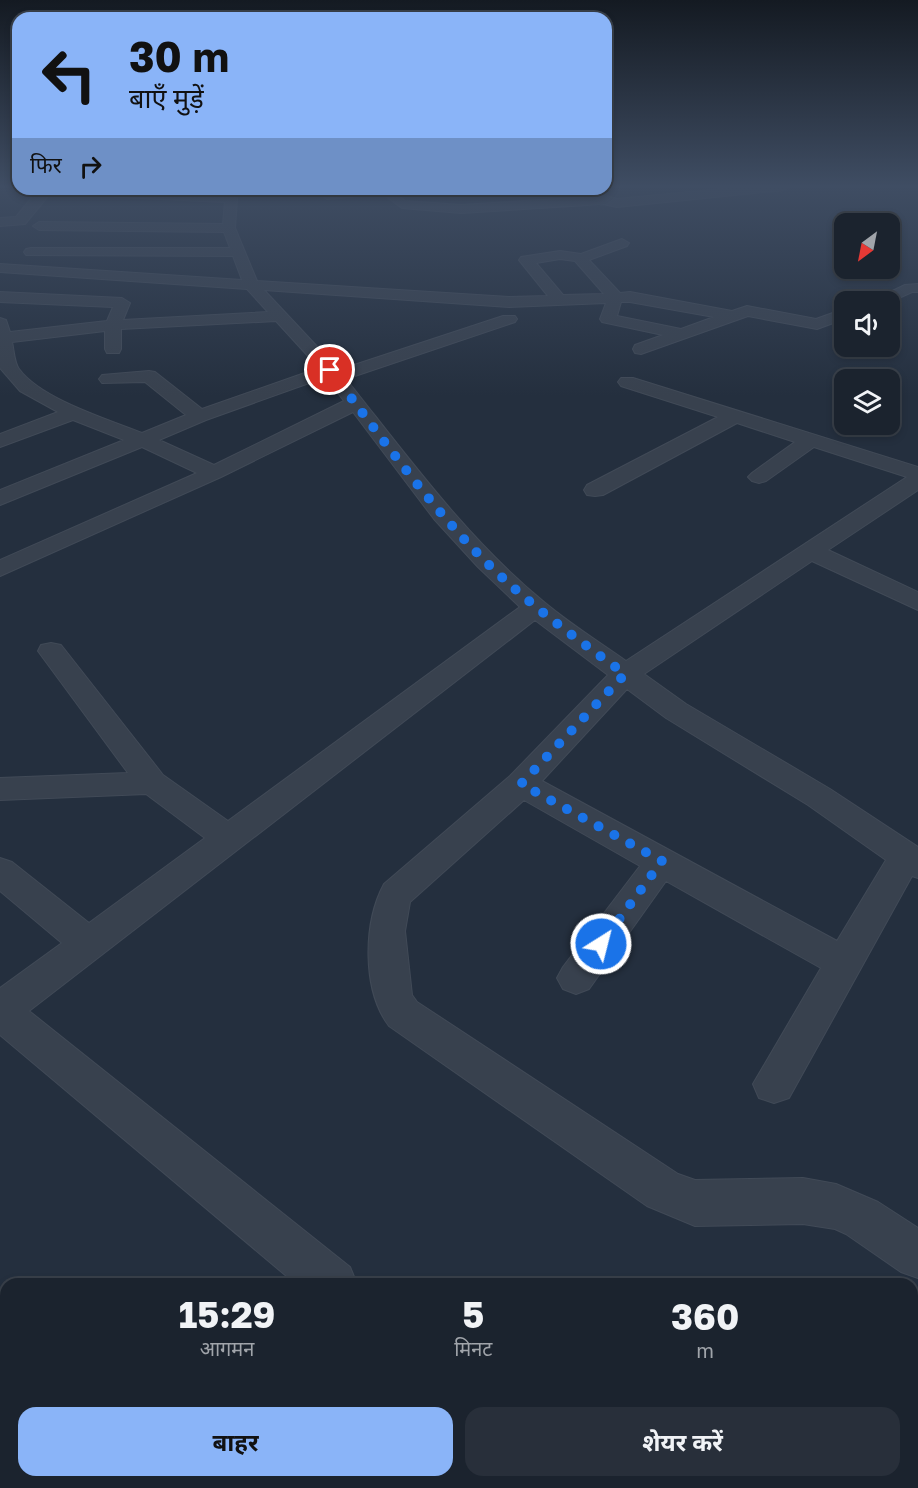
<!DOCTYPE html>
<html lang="hi">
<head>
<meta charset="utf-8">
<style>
	:root { --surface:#1b232e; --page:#282f3a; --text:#f1f3f6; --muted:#a0a4aa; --line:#39404a; --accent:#8ab4f8 }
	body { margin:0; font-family:"Golos Text","Noto Sans Devanagari",sans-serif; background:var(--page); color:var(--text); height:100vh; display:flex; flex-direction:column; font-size:22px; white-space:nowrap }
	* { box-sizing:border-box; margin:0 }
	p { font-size:20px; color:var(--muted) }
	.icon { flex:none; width:33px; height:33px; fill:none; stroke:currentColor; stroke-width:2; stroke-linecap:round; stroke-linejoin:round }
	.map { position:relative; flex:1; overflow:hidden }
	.panel { position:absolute; left:0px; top:1278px; width:918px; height:210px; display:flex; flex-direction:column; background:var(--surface); border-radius:18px 18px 0 0; box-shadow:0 3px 9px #0003,0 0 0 2px var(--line) }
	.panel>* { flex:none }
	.guide { position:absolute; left:12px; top:12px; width:600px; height:183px; border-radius:18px; box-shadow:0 3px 9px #0003,0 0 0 2px var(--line); background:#8ab4f8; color:#111; overflow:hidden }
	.needle { width:39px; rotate:212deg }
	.fabs { position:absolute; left:834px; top:213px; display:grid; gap:12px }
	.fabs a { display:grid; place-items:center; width:66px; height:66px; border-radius:12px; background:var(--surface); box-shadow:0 3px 9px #0003,0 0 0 2px var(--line); font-size:30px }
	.pin { position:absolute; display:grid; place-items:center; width:51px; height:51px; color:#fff; margin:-26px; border:3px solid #fff; border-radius:50%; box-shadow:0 2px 6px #0007 }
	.me { position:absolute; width:66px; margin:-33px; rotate:36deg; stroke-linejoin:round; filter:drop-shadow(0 0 4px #0008) }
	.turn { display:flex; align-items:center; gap:21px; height:126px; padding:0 18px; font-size:27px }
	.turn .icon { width:78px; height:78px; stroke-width:2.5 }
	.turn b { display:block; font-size:42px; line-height:51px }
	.then { display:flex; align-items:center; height:57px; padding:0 18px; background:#0003; gap:12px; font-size:22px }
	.eta { display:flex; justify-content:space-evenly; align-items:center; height:102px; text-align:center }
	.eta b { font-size:36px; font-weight:700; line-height:42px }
	.action { display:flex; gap:12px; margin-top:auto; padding:12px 18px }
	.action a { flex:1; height:69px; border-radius:18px; background:var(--accent); color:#111; font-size:24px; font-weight:700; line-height:69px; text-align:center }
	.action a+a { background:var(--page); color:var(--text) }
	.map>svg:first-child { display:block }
</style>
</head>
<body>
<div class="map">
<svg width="918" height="1488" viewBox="0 0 918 1488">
	<rect width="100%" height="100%" fill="#242f3e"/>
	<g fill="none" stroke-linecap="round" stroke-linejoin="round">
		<g stroke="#414a57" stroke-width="2">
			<path id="minor" d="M742,187H789L784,190L617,207L603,204L461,213L402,208L383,194L327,199L321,195L327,191L391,189L405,201L461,205L591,197L581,189C596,189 603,196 617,199Z
				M42,189H108L224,195L223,189H235L237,199L235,228L257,281L509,297L548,296L519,260L521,257L560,251L581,254L622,239L629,243L627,246L589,260L620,293L630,292L732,311L747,306L816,319L844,309V319L817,329L748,316L641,354L635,353L633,349L635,345L663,335L602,322L600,319L606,303L509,307L264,290L339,370L503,316H515L517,319L515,322L346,379C408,457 467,539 544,602C569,623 599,642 626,661L907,477L814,447L766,481L759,483L752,481L748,477L752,473L795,442L737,423L603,495L595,496L587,495L584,490L587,485L718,417L621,386L618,382L621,378H633L918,467V490L828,550L918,592V610L812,561L644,674L686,704L830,789L918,847V878L912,876L789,1098L774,1103L759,1098L753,1084L821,968L666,881L589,989L576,994L563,989L557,978L563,967L640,866L524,800L410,902L405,931L412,995L417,1002L678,1174L695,1180L803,1178L836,1184L878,1202L918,1228V1278L901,1272L846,1234L835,1229L803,1224L695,1226L647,1206L389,1026C362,990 363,923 384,884L510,776L608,675L535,620L29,1011L350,1267L357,1284H296L0,1035V988L62,943L0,891V858L12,862L89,923L205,838L146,794L0,800V778L128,773L38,651L41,645L51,643L61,645L163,775L228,821L520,607L478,567L434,519L353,412L221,477L0,576V560L197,473L142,447L0,505V490L124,440L73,420L0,447V434L58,412L20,391L0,368V318L6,320L10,332L107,321L113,307L0,302V292L122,298L130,303L123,320L268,312L247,289L0,272V264L242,280L233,256L26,255L24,252L26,249L31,248H230L224,232L39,230L33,226L39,222L223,224L225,202L98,196H48L25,224L0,226V218L16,217L38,190ZM560,259L575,261L604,294L563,295L536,263ZM621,302H630L714,317L681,329L617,316ZM276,321L319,368L202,409L155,372L149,371L102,375L99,379L102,383L145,382L186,415L142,433C107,419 41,399 19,369C14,362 14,350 12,342L105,331V349L107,353H119L121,349V329ZM326,377L344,401L214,465L159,440L206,420ZM627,689L666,718L808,805L886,860L837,941L542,781Z
				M918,284V292H912L890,302H869L905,285Z"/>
		</g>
		<use href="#minor" fill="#38414e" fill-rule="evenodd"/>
	</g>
	<linearGradient id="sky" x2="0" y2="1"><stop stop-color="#141a22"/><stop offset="0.47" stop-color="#3f4d63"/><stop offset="1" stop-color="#3f4d63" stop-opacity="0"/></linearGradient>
	<rect width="918" height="396" fill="url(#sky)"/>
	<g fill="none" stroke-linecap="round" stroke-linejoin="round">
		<path stroke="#1a73e8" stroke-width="10" stroke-dasharray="0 18" d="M330,370C380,435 428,504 486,562C528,604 577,639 625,674L521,784L662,861L601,944"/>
	</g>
</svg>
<div class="fabs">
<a><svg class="needle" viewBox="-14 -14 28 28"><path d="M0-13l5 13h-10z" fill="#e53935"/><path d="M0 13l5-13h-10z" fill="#a0a4aa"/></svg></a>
<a><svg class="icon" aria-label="sound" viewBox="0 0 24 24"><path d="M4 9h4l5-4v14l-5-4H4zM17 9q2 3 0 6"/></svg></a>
<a><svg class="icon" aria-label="layers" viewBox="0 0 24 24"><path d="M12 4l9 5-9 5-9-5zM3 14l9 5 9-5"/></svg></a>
</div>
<div class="pin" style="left:330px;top:370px;background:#d93025"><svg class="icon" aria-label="arrive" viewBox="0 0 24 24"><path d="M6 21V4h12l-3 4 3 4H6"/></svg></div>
<svg class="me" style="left:601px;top:944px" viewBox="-20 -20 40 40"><circle r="17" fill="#1a73e8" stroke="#fff" stroke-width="3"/><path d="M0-11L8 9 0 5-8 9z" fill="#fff"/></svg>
<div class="guide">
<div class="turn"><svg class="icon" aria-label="left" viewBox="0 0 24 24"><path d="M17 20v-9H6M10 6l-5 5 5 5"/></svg><div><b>30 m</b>बाएँ मुड़ें</div></div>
<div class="then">फिर<svg class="icon" aria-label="right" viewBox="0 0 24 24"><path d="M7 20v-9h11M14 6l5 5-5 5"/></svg></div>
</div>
<section class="panel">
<div class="eta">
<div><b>15:29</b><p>आगमन</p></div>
<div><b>5</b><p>मिनट</p></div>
<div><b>360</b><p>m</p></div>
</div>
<div class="action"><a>बाहर</a><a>शेयर करें</a></div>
</section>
</div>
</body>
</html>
